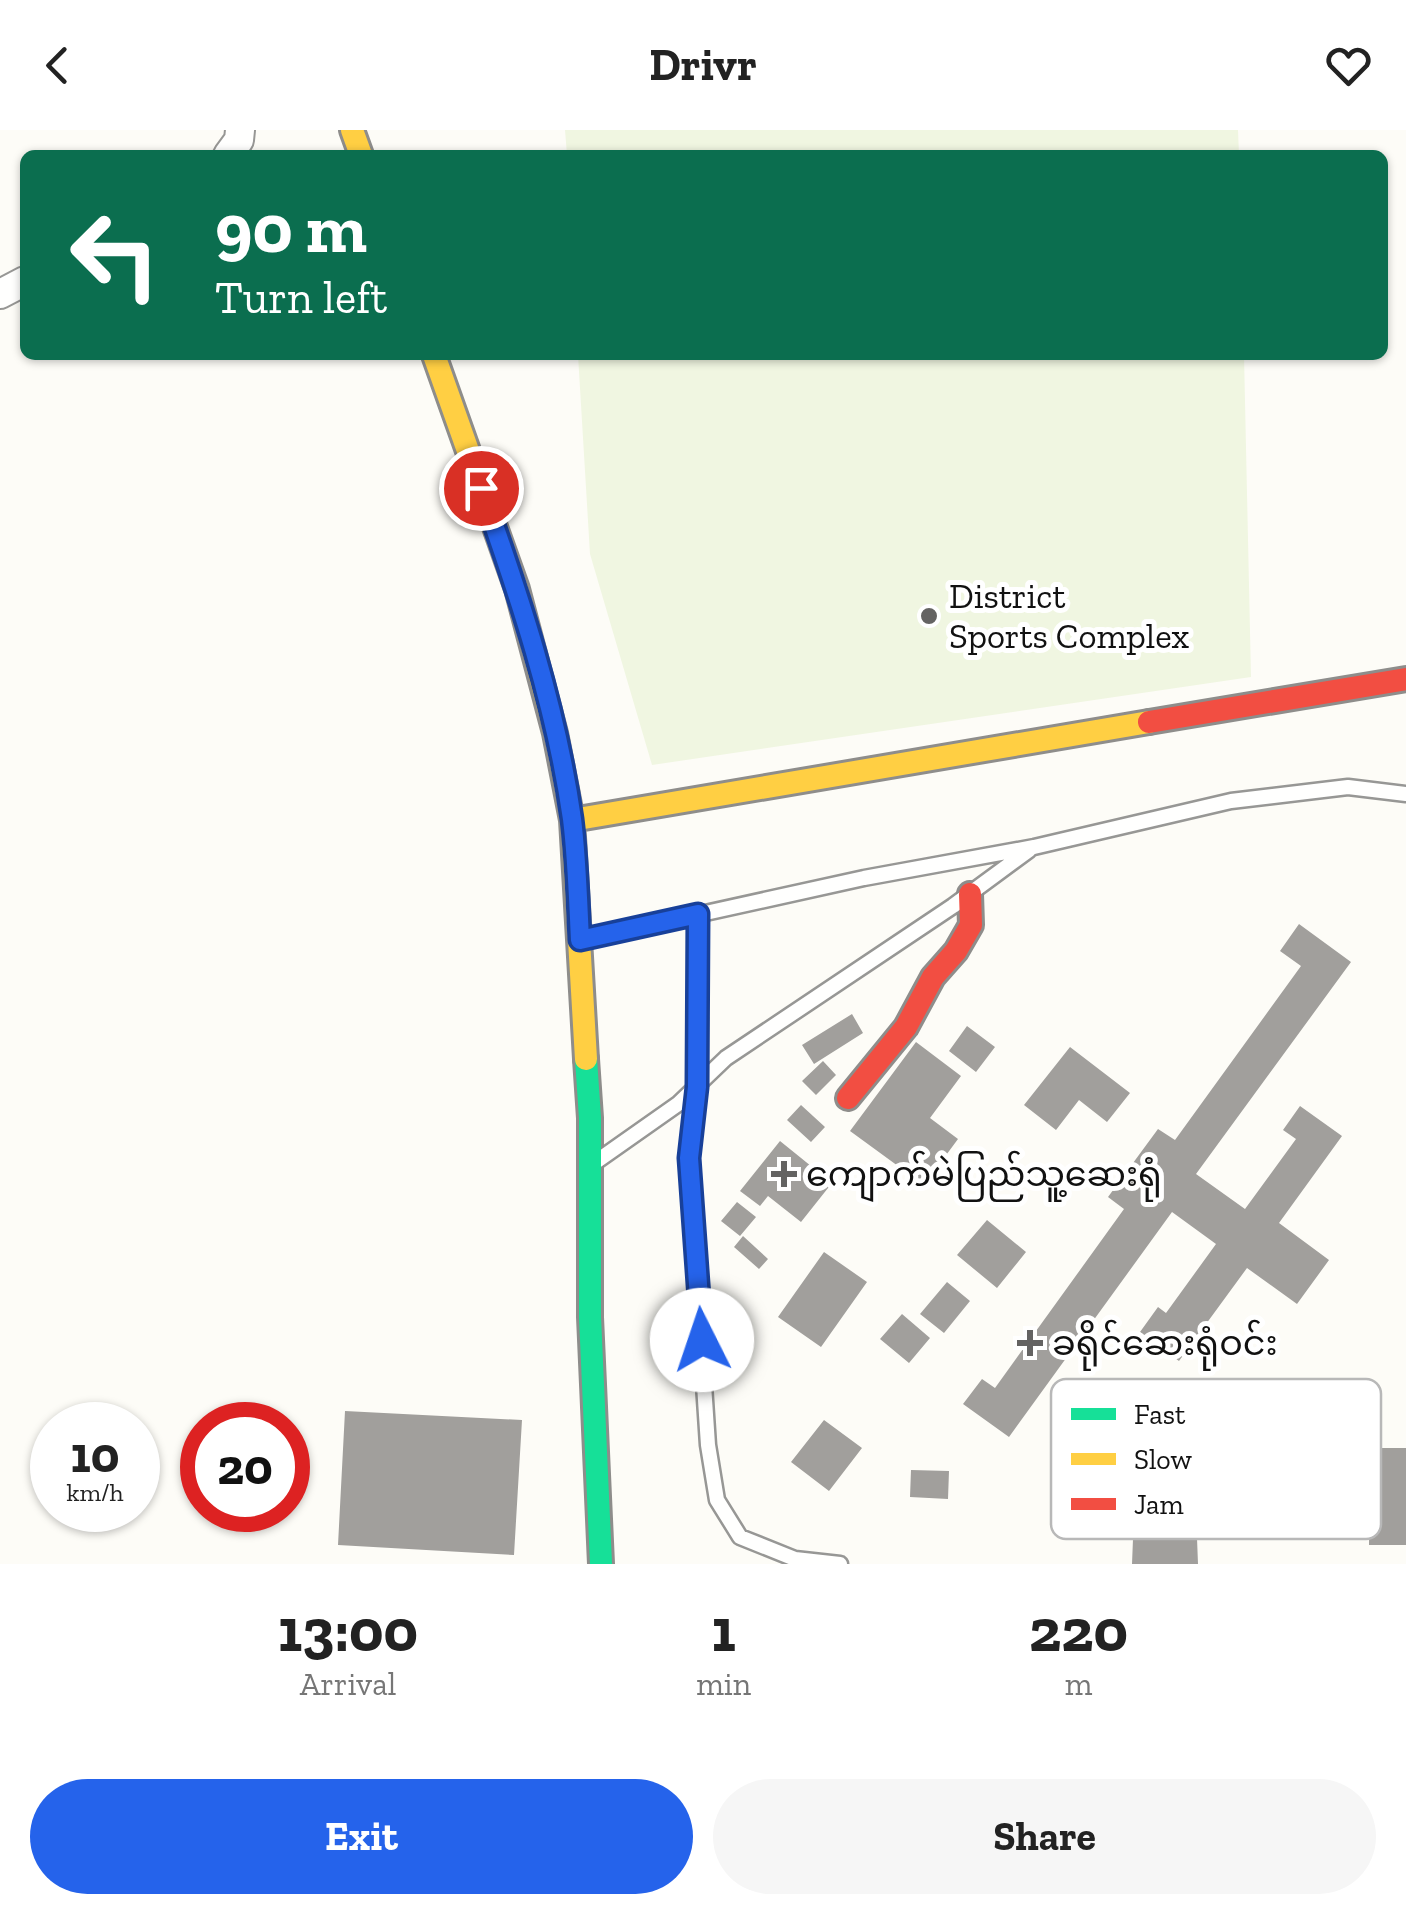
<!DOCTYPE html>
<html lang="en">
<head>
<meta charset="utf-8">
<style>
	:root { --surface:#fff; --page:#f6f6f6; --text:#222; --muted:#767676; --accent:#2563eb }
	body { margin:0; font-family:"Zilla Slab","Noto Sans Myanmar",serif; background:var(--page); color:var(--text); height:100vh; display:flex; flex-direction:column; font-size:38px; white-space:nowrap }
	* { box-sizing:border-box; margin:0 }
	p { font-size:32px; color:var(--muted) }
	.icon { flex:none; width:55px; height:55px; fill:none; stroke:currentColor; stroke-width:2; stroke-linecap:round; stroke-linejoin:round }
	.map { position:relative; height:1434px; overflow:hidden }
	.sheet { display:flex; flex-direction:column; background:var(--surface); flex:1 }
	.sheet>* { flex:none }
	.guide { position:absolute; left:20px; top:20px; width:1368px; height:210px; border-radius:15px; box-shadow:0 2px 8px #0004; background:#0b6e4f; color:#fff; overflow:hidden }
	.speed { position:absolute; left:30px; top:1272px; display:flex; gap:20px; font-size:50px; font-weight:700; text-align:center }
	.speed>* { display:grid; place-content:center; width:130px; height:130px; border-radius:50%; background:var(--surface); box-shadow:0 2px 8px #0004; line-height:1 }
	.speed small { font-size:25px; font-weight:400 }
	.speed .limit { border:15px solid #d22; background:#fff; color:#111 }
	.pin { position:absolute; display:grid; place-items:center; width:85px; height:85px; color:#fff; margin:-42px; border:5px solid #fff; border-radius:50%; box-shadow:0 2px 10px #0007 }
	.me { position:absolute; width:110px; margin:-55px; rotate:356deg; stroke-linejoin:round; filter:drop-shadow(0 0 8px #0008) }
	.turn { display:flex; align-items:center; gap:35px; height:210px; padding:0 30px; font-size:45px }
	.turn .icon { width:130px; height:130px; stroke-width:2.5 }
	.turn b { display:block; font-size:70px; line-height:85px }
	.eta { display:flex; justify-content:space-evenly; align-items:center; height:170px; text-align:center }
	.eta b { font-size:60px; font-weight:700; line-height:70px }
	.button { display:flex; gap:20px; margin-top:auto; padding:20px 30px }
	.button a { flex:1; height:115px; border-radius:60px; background:var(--accent); color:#fff; font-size:40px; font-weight:700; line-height:115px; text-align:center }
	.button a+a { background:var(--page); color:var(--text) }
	header { display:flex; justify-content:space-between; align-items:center; height:130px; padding:0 30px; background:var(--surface); font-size:45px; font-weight:700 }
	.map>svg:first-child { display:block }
</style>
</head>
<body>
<header><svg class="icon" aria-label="back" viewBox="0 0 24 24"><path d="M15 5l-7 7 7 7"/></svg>Drivr<svg class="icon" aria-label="heart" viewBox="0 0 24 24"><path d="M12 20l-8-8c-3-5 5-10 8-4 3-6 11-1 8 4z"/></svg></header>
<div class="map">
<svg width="1406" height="1434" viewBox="0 0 1406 1434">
	<rect width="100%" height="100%" fill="#fdfcf7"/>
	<path fill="#f0f6e1" d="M565,0H1238L1239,25H567Z
		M578,225H1244L1251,547L652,635L590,424Z"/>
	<path fill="#a19f9c" d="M1299,794L1351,832L1196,1044L1245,1079L1296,1009L1283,1000L1300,976L1342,1006L1279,1093L1329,1130L1297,1174L1247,1138L1179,1231L1140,1202L1158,1177L1166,1183L1216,1114L1172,1082L1009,1307L963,1274L982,1249L995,1258L1124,1079L1108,1067L1158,999L1175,1010L1301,836L1280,821Z
		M852,884L863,903L814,934L802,915Z
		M967,896L995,917L976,942L949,921Z
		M916,912L961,946L930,988L958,1009L924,1055L850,1001Z
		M1070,917L1130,963L1107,992L1079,970L1056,1000L1024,975Z
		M823,931L836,945L816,965L802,951Z
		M801,975L825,997L811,1012L787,990Z
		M780,1011L832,1053L801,1092L768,1066L760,1076L740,1061Z
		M737,1072L756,1087L740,1106L721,1091Z
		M987,1090L1026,1122L997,1158L957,1125Z
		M743,1106L768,1129L759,1139L734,1117Z
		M824,1122L867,1152L821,1217L778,1187Z
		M947,1152L970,1171L944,1203L920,1184Z
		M902,1184L930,1208L909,1233L880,1209Z
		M345,1281L522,1290L514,1425L338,1415Z
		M824,1290L862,1318L829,1361L791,1332Z
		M1370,1318H1406V1415H1369Z
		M911,1340L949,1341L948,1369L910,1367Z
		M1197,1408L1198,1434H1132L1133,1409Z"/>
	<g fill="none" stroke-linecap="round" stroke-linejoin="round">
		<g stroke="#979795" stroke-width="19">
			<path id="lane" d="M698,785L697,957L689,1028L708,1315L717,1370L740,1407L795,1429L840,1434
				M583,810L864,748L1034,717L1231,671L1348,657L1406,664
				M597,1031L678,974L726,928L953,776L1029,720"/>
		</g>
		<g stroke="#979795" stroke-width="32">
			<path id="street" d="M228,25L239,10L240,0
				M0,164L25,151"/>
		</g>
		<g stroke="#8e8d8b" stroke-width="28">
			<path id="fast" d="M586,929L590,988V1187L601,1434"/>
		</g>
		<g stroke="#8e8d8b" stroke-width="28">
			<path id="slow" d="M352,0L361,25
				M434,225L517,459L555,603L572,690L586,929
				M572,690L1149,592"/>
		</g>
		<g stroke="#8e8d8b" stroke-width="28">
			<path id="jam" d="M1149,592L1406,549
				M848,968L906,897L933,847L956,821L971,795L970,764"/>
		</g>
		<use href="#lane" stroke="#fffffe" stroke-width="14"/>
		<use href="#street" stroke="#fffffe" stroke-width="28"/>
		<use href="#fast" stroke="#16e098" stroke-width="22"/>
		<use href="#slow" stroke="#ffcf43" stroke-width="22"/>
		<use href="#jam" stroke="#f24e42" stroke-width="22"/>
	</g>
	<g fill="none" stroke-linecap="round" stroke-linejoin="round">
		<g stroke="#184099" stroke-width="25">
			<path id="route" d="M481,358C519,465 556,576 572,689C577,729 578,770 580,810L698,784L697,957L689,1028L702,1210"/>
		</g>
		<use href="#route" stroke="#2563eb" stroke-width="18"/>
	</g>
	<g fill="#646362" stroke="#fff" stroke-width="4">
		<circle cx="929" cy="486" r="10"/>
		<path d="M779 1029h10v10h10v10h-10v10h-10v-10h-10v-10h10z"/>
		<path d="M1025 1198h10v10h10v10h-10v10h-10v-10h-10v-10h10z"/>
	</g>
	<g text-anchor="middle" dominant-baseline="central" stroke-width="10" stroke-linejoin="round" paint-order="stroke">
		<g font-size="35" fill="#111" stroke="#fff" text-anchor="start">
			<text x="949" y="466">District<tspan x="949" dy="40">Sports Complex</tspan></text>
			<text x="806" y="1044">ကျောက်မဲပြည်သူ့ဆေးရုံ</text>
			<text x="1052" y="1213">ခရိုင်ဆေးရုံဝင်း</text>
		</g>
	</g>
	<rect x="1051" y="1249" width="330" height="160" rx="15" fill="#fff" stroke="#b8b8b8" stroke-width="2.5"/>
	<rect x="1071" y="1278" width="45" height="12" fill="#16e098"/>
	<rect x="1071" y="1323" width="45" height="12" fill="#ffcf43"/>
	<rect x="1071" y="1368" width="45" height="12" fill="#f24e42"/>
	<g font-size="28" fill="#111">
		<text x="1134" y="1294">Fast</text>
		<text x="1134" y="1339">Slow</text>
		<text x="1134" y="1384">Jam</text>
	</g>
</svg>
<div class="speed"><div>10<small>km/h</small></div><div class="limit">20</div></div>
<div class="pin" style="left:481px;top:358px;background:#d93025"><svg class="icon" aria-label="arrive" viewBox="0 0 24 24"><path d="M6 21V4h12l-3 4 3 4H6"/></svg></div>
<svg class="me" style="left:702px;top:1210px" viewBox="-20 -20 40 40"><circle r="19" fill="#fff"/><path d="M0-13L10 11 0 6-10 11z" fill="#2563eb"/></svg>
<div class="guide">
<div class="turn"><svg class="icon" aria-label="left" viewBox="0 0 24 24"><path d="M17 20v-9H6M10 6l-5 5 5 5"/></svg><div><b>90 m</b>Turn left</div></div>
</div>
</div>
<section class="sheet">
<div class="eta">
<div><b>13:00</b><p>Arrival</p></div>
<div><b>1</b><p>min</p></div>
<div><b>220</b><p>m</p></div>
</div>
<div class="button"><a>Exit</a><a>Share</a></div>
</section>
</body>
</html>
